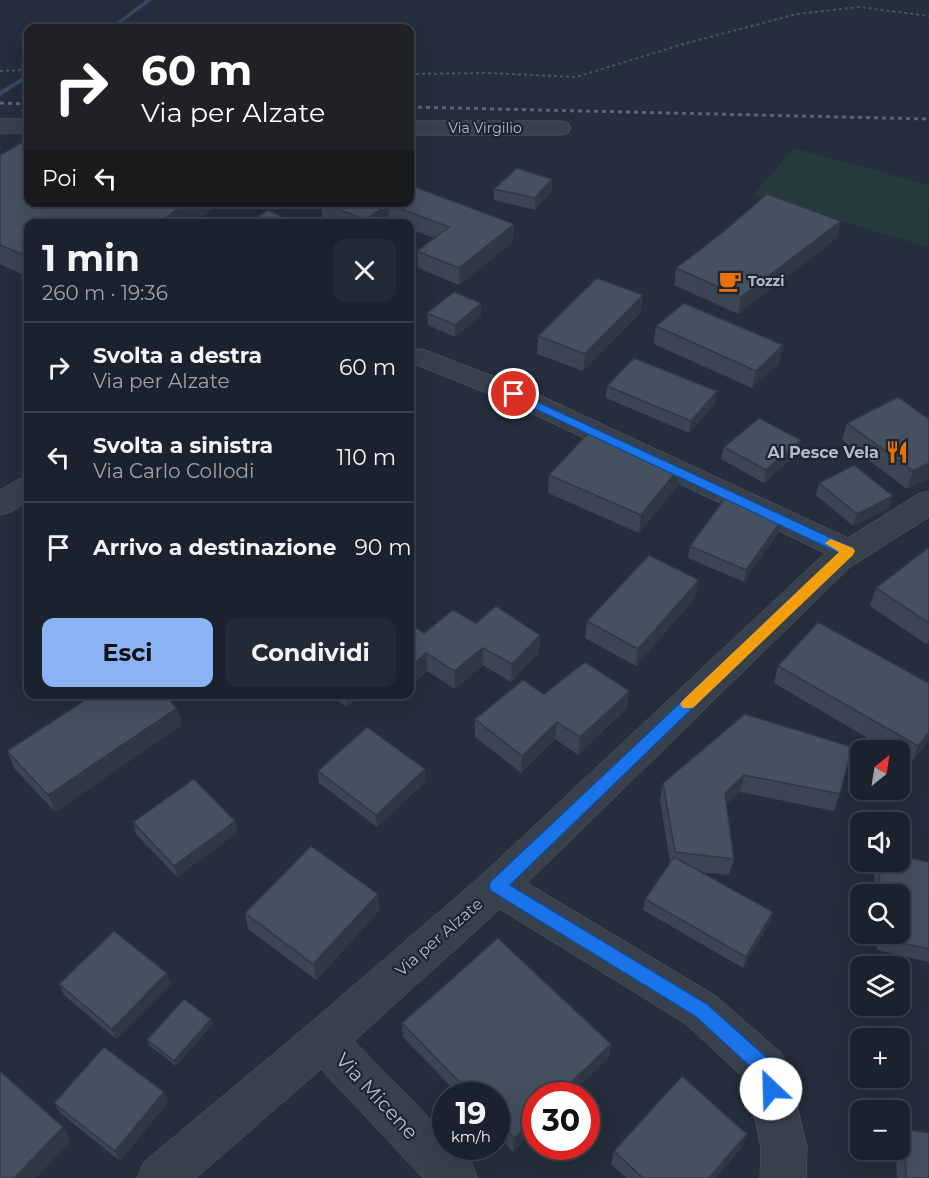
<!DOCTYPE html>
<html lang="it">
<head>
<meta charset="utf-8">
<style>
	:root { --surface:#1b222d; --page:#242a35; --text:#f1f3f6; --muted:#a0a4aa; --line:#393f49; --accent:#8bb3f5 }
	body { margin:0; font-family:Montserrat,sans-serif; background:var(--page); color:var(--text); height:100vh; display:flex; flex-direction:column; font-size:22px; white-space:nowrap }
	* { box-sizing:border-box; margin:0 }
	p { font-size:20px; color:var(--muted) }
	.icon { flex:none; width:33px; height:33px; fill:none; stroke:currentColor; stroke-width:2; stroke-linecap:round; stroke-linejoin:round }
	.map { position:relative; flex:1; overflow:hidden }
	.details { position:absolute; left:24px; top:219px; width:390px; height:480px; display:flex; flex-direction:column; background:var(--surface); border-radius:12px; box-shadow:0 6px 24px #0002,0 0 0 2px var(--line) }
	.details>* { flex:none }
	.guide { position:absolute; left:24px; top:24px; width:390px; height:183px; border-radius:12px; box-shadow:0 6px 24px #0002,0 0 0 2px var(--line); background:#202124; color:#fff; overflow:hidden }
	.needle { width:39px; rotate:30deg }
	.buttons { position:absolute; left:850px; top:740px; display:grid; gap:12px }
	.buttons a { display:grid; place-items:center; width:60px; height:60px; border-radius:12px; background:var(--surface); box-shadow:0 6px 24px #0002,0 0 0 2px var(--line); font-size:30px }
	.speed { position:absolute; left:432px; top:1082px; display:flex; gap:12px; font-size:30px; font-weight:700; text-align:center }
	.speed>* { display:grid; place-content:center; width:78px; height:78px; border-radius:50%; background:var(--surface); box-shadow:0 6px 24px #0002,0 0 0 2px var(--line); line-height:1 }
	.speed small { font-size:15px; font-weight:400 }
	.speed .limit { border:9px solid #d22; background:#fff; color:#111 }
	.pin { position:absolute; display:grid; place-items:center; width:51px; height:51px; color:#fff; margin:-26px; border:3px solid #fff; border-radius:50%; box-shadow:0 2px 6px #0007 }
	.me { position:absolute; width:66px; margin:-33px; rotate:336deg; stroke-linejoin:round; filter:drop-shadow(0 0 4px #0008) }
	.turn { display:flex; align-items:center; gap:21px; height:126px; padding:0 18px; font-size:27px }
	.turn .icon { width:78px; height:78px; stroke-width:2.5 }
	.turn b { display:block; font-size:42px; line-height:51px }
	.then { display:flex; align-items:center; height:57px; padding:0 18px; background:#0003; gap:12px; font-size:22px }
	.round { display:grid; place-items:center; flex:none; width:63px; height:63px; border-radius:12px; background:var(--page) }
	.overview { display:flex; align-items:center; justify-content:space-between; height:102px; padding:0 18px }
	h1 { font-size:36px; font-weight:700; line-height:45px }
	.primary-button { display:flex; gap:12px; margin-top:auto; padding:12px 18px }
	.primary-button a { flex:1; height:69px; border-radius:12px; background:var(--accent); color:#111; font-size:24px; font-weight:700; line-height:69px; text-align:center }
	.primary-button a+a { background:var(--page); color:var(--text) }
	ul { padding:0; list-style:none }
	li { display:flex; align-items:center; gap:18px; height:90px; padding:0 18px; border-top:2px solid var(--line) }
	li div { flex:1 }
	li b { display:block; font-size:22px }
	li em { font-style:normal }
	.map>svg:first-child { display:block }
</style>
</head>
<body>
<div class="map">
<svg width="929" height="1178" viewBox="0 0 929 1178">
	<rect width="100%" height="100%" fill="#242e3c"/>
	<path fill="#263a3d" d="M794,148L929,185L928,247L753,195Z"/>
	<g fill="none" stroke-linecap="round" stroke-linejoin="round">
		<path fill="#384963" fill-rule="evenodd" d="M146,0H152L114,28H109Z
			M28,74V78L0,96V91Z"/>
		<g stroke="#565e6a" stroke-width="1">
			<path id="minor" d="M0,119H28V133H0Z
				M410,121H560L568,123L571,128L568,133L560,135H410Z
				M422,349L524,388L848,538L918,494L929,491V517L850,567L527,883L716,996L782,1054L788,1069L807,1147L806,1178H760L761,1147L747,1081L686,1024L500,909L354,1041L446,1135V1146H456L471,1162L478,1178H423L321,1069L196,1178H137L144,1162L308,1025L483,874L825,553L504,400L412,363L410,359L412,351Z
				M28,477V501L11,512L0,515V490L17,480Z"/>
		</g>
		<path stroke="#44575a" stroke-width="2" stroke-dasharray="3 3" stroke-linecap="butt" d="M0,71L28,70
			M410,74L487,73L576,77L687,43L797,14L859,7L929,16"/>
		<use href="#minor" fill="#38404c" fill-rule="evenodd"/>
		<path stroke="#5a6473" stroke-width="3" stroke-dasharray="4 4" stroke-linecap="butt" d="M0,103L28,104
			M410,107L929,119"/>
	</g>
	<path fill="#3b4553" d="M0,155L215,208L192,224H28V277L0,264Z
		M552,179V191L535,210L494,200V189Z
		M321,202H410L513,242L459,285L418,268L417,251L434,238L410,229V224H396L389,221L385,224H333L322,219Z
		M837,238L738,314L674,285L676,268Z
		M641,312L583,371L537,354L538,336Z
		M427,313L481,315L455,337L428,325Z
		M656,326L783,345L779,363L752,388L654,344Z
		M607,386L717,391L715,404L689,433L606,398Z
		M929,419V478L907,489L842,440L847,423Z
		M801,440L798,453L764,483L721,459L724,447Z
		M680,467L678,485L639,533L548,493L549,475Z
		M819,483L889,508L853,526L816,495Z
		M781,529L744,582L688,558L690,546Z
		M929,547V641L926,644L870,606L876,588Z
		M695,598L636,666L585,638L587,621Z
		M476,623L540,635L539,653L511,682L483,665L455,689L427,671L410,686V624L424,633Z
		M778,666L929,740L911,763L900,757V750H888L774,683Z
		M330,694H365L346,707Z
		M544,694L627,708L578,755L555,739L521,773L475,737V719Z
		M177,708L182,725L55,812L14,768L7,751Z
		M745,714L840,794L834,811L740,792L726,804L734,859L729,875L700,872L773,912L769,924L743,968L643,910L645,899L670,862L660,800L663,783Z
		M318,771L426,781L377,827L319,783Z
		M133,822L238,832L177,877L136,834Z
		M875,861L929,862V962L877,950L876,933H900V894H875L874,864Z
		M380,910L316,980L248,929L245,913Z
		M59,984H171L116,1039L64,995Z
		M211,1019L213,1024L176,1066L149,1045L147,1040Z
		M402,1023L611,1044L608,1058L536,1095V1130L513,1152L496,1134V1095H459L403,1037Z
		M164,1092L168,1102L120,1161L60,1113L54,1103Z
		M904,1129L929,1178H897L896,1149H900V1135Z
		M747,1134L741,1148L716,1178H626L611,1164L614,1151Z"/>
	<path fill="#303843" d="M552,179V191L535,210V198Z
		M188,202H214L215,208L192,224H156Z
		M388,204L389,221L385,224H365V220Z
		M841,221L837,238L738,314L741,297Z
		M514,224L513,242L459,285V268Z
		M643,295L641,312L583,371L585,354Z
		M481,303V315L455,337V325Z
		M783,345L779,363L752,388L756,371Z
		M717,391L715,404L689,433L691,421Z
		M801,440L798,453L764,483L766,470Z
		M929,463V478L907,489L913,471Z
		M680,467L678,485L639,533L641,515Z
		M893,496L889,508L853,526L857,514Z
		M784,517L781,529L744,582L746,570Z
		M699,580L695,598L636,666L638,649Z
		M540,635L539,653L511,682L512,664Z
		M483,648V665L455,689L454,671Z
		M426,653L427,671L410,686V667Z
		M630,691L627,708L578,755L580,737Z
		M345,694H365L346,707Z
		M177,708L182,725L55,812L48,795Z
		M557,722L555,739L521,773L522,756Z
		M929,732V740L911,763L918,746Z
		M425,769L426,781L377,827L376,815Z
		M744,775L740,792L721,810L725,793Z
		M235,821L238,832L177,877L174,866Z
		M378,894L380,910L316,980L313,964Z
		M773,912L769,924L743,968L746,957Z
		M167,973L171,984L116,1039L112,1029Z
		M211,1019L213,1024L176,1066L174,1061Z
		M611,1044L608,1058L571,1095H558Z
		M164,1092L168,1102L120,1161L115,1151Z
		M536,1118V1130L513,1152L514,1138Z
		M63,1127L71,1141L36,1178H14Z
		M747,1134L741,1148L716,1178H709Z"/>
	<path fill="#455060" stroke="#303843" stroke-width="1.5" d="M28,139V202H188L156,224H28V257L0,245V155Z
		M517,168L552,179L535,198L494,189Z
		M410,185L514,224L459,268L417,251L449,227L388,204L365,220L321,202H410Z
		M767,194L841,221L741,297L676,268L723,232Z
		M268,210L295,223L294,224H246Z
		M597,278L643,295L585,354L538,336Z
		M454,292L481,303L455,325L427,313Z
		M684,303L783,345L756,371L656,326Z
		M634,358L717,391L691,421L607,386Z
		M898,397L929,419V463L913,471L847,423Z
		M759,418L801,440L766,470L724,447Z
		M591,430L680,467L641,515L549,475Z
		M854,465L893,496L857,514L819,483Z
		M728,494L784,517L746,570L690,546Z
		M929,547V623L876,588Z
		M649,555L699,580L638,649L587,621Z
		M496,606L540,635L512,664L483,648L454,671L426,653L410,667V624L424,633L453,610L476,623Z
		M818,622L929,683V732L918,746L778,666Z
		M585,662L630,691L580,737L557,722L522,756L475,719L523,680L544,694Z
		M94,694H163L177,708L48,795L7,751Z
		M745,714L852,747L840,794L744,775L725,793L734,859L675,852L663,783Z
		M367,727L425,769L376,815L318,771Z
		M194,779L235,821L174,866L133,822Z
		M311,846L378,894L313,964L245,913Z
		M900,856L929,862V949L882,939V933H900V894H880L879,861H900Z
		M674,857L773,912L746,957L645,899Z
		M114,931L167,973L112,1029L59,984Z
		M498,938L611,1044L558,1095H536V1118L514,1138L496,1120V1095H472L402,1023Z
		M184,999L211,1019L174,1061L147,1040Z
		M104,1047L164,1092L115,1151L54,1103Z
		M0,1071L63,1127L14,1178H0Z
		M682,1076L747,1134L709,1178H643L614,1151Z
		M904,1129L929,1133V1178H906Z"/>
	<path fill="#1a73e8" stroke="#114b97" stroke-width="1.5" d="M514,391L853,548L855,551L510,885L707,1004L773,1063L780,1089L777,1095L771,1098L764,1095L758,1074L695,1016L491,891L489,886L491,881L839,553L510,397L508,394Z"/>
	<path fill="#f59e0b" d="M831,539L853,548L855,551L853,555L693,708H683L680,704L683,700L839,552L825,543Z"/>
	<defs>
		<g id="cafe-bare" transform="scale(1.8)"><path d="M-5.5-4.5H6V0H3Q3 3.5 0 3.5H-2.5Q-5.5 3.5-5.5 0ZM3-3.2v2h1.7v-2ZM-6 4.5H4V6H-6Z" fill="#e8710a" stroke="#1d2531" stroke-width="2.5" paint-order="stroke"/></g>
		<g id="restaurant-bare" transform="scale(1.8)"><path d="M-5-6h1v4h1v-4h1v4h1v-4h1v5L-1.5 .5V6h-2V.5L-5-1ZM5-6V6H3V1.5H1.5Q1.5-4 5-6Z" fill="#e8710a" stroke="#1d2531" stroke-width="2.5" paint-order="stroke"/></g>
	</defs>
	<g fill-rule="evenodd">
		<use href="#cafe-bare" x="730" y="281"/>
		<use href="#restaurant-bare" x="897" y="452"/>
	</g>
	<g text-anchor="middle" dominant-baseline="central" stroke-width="4.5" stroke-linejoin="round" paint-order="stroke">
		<g font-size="14" fill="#b3bbc8" stroke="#1d2531">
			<text x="485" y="128">Via Virgilio</text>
		</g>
		<g font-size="14" font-weight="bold" fill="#b3bbc8" stroke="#1d2531" text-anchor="start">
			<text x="748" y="281">Tozzi</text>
		</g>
		<g font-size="16" font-weight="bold" fill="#b3bbc8" stroke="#1d2531" text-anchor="end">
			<text x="879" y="452">Al Pesce Vela</text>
		</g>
		<g font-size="16" fill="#b3bbc8" stroke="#1d2531">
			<text transform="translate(439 937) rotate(-41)">Via per Alzate</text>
		</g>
		<g font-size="20" fill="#b3bbc8" stroke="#1d2531">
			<text transform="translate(377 1096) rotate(47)">Via Micene</text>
		</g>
	</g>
</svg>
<div class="buttons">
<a><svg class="needle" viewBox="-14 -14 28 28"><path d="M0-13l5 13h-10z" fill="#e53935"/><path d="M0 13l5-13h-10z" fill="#a0a4aa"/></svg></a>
<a><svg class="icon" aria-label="sound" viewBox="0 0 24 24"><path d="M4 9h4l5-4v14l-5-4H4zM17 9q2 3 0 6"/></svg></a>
<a><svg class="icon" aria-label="search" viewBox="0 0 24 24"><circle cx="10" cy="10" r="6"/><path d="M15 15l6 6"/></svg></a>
<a><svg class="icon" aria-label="layers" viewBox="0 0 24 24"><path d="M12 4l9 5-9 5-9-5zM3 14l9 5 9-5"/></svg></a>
<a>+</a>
<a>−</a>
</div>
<div class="speed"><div>19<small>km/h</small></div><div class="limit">30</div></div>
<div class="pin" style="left:514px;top:394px;background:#d93025"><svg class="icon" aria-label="arrive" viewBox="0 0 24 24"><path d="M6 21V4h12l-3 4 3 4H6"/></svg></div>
<svg class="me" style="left:771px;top:1089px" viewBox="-20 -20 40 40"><circle r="19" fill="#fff"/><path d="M0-13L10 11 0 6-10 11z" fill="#1a73e8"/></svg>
<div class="guide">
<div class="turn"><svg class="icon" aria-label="right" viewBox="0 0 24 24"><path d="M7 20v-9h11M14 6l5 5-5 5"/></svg><div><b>60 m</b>Via per Alzate</div></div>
<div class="then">Poi<svg class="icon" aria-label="left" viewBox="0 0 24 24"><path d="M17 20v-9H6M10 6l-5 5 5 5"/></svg></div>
</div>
<section class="details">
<div class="overview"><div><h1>1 min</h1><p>260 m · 19:36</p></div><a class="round"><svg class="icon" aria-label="close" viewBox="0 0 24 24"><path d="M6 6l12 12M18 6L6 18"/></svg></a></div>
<ul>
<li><svg class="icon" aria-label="right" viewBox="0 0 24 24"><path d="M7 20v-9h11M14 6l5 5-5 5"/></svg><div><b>Svolta a destra</b><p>Via per Alzate</p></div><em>60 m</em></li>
<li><svg class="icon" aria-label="left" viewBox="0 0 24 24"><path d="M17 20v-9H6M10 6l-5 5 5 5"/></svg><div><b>Svolta a sinistra</b><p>Via Carlo Collodi</p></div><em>110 m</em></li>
<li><svg class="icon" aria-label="arrive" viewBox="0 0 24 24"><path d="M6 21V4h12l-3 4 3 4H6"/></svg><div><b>Arrivo a destinazione</b></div><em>90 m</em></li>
</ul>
<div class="primary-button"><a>Esci</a><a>Condividi</a></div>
</section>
</div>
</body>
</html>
